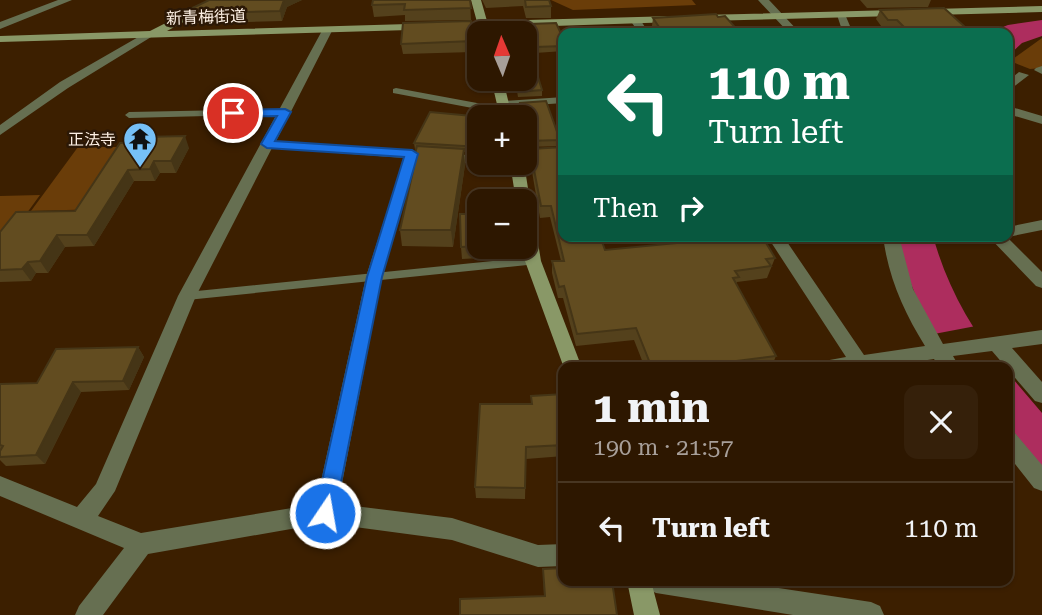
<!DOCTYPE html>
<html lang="en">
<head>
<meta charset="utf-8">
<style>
	:root { --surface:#2d1700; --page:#35200a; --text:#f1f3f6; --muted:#a79f99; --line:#483622 }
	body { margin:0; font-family:"Roboto Serif","Noto Sans JP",serif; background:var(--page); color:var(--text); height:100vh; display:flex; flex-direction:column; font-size:26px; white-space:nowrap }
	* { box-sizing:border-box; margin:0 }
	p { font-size:23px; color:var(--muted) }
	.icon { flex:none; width:38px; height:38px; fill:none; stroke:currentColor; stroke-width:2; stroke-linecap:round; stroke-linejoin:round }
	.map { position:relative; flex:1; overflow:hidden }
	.side { position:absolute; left:558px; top:362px; width:455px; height:224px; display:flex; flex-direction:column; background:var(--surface); border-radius:14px; box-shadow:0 2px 5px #0004,0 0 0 2px var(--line) }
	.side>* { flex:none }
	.guide { position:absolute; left:558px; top:28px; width:455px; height:214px; border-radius:14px; box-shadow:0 2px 5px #0004,0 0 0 2px var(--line); background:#0b6e4f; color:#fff; overflow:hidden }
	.needle { width:46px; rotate:358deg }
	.buttons { position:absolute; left:467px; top:21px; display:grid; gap:14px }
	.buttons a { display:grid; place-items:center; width:70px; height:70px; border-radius:14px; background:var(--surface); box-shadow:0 2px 5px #0004,0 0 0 2px var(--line); font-size:35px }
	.pin { position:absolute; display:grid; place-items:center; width:60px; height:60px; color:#fff; margin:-30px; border:4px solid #fff; border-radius:50%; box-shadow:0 2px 7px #0007 }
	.me { position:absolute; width:77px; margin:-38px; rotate:12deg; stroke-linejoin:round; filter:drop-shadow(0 0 5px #0008) }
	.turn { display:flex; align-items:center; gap:24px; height:147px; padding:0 35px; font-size:32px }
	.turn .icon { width:91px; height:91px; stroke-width:2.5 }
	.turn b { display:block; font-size:49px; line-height:60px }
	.then { display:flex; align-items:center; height:66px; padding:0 35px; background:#0003; gap:14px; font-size:26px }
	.round { display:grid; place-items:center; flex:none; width:74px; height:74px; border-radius:14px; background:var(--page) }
	.head { display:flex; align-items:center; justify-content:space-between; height:119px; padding:0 35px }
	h1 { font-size:42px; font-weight:700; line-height:52px }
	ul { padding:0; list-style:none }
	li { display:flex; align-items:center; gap:21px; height:91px; padding:0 35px; border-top:2px solid var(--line) }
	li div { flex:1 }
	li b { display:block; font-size:26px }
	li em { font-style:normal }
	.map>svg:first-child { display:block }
</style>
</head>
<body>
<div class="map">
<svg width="1042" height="615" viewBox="0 0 1042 615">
	<rect width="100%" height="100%" fill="#3c1f00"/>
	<path fill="#6a3d09" d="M551,0H692L696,5L573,10Z
		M1042,38V68L1030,69L1010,61Z
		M78,147H125L102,209L31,211Z
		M40,195L0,250V196Z"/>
	<path fill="#ad2d5e" d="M1042,20V36L1022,43L1008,56V33H988L1008,25Z
		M897,236H933C946,284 971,330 1003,367H961C927,325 909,290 897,236Z
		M1008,373L1042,413V467L1008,425Z"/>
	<path fill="#3c1f00" d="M976,326L1001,362L959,367L934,334Z"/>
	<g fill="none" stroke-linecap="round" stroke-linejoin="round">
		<path fill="#666f51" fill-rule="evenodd" d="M396,88L504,108L508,111L504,114L393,93V89Z
			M564,97V103L503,107L499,104L503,101Z
			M285,109L288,110V114L129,118L125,115L129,112Z
			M533,257L537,258L539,261L537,264L187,300L181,296L187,292Z"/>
		<path fill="#666f51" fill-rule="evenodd" d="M58,0H72L0,29V22Z
			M758,0H769L800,33H789Z
			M836,12H844L853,33H843Z
			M631,18H639L649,33H639L630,20Z
			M324,27L333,29L276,141L480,156V163H485L480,164L417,159L382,277L338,504L452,518L538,545L564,544V566L538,567L452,540L325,523L148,554L103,615H75L79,606L124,548L0,496V476L77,507L96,484L178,296ZM272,148L404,158L366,277L316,504L141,533L98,516L115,491L196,296Z
			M147,32L156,34L68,88L0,135V125L60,82Z
			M1042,66V74L1034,70L1036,68Z
			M1019,72L1029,75L1008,91V81Z
			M1008,106L1042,116V124L1008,114Z
			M564,148V156L525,158V150Z
			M1042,220V230L1008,237L1006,236L1042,272V288L1036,286L988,236H1008V227Z
			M767,236H783L864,355L925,346C904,312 888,277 883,236H899L913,289L943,344L1042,330V344L1012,348L1042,382V403L1035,401L992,351L953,356L960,368H940L934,359L876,368H811L813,363L846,357Z
			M1008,430L1015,433L1042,465V491L1034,488L1008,455Z
			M644,581H733L871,602L880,606L884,615H793L656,593L647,589Z"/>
		<path fill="#899867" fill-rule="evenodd" d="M211,0H224L167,31L477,22L471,0H481L487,21L675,16L680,19L675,22L489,28L490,33H480L478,28L0,42V36L150,31Z
			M1042,6V12L703,21L698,18L703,15Z
			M491,79H503L512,117H500Z
			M510,163H524L530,201L528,204L516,201Z
			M525,207L533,212L541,261L582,368H564L525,261L523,247H525Z
			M627,581H651L660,615H634Z"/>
	</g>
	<path fill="#54411c" d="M209,0H302L287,7L282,21L184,24L180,14Z
		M470,0L471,20L405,21V15L374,17L372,5Z
		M482,0H549L551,6V18H526L523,6L486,8Z
		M860,0H931L928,7L867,8Z
		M880,10L965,27L962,33H897L894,30H884L876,19Z
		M718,17L740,33H651L653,18Z
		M529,24L564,40V51L535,53L529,29Z
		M473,41V52L403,54L401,44Z
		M515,79L542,90V96L518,97Z
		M520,103L560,140V146L527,147L525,136V117H521Z
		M480,117V153L464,152L465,165L453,247L402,246L400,230L415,164L414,157L416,149H415L414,143Z
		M140,142L189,148L176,173H160L155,181H134L94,246L65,247L48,273H36L31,281L0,282V232L75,211Z
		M530,149L605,250L680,243L677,236H762L775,258L767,278L737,282L736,284L776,356L771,368H645L634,340L576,346L563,298H558L552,273V261H561L550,217L540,218L530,160Z
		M480,214V247H500V257L462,259L461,247Z
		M138,347L144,357L129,390L81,392L45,464L6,466L0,460V384L37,383Z
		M564,394V456L526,459L525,499L476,498L475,487L531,404V396Z
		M543,569L617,615L544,596Z"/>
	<path fill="#453516" d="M284,0H302L287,7L282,21L280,11Z
		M185,136L189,148L176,173L171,161Z
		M464,149L465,165L453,247L451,230Z
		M154,161L160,173L155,181L150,169Z
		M128,170L134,181L94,246L87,235Z
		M57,235L65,247L48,273L40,261Z
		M28,262L36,273L31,281L22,269Z
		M138,347L144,357L129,390L123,381Z
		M73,382L81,392L45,464L36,455Z"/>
	<path fill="#624c20" stroke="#453516" stroke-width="2" d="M209,0H284L280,11L180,14Z
		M373,0H470L471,8L404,10L405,4L372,5Z
		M525,0H549L551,6L526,7Z
		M944,8L965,27L905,28L897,20H888L880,10Z
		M716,14L718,17L725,16L740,33H663L653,18Z
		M471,21L473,41L401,44L403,23Z
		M556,23L564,40V46L535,47L529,24Z
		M538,77L542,90L518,92L515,79Z
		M546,101L560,140L527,141L525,130V117H523L520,103Z
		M430,112L483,117H480V147L414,143Z
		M185,136L171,161H154L150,169L128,170L87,235H57L40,261L28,262L22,269L0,270V232L16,212L75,211L120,143L140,142L143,137Z
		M417,146L464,149L451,230H400L416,157H414Z
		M564,147V236H600L605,250L688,242L685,236H762L775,258L766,259L771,266L735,271L739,277L733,278L776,356L720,363L722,368H652L636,328L577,334L564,286L559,287L552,261H564L551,206H541L530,149Z
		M460,214H480V246L461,247Z
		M138,347L123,381L73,382L36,455L0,457V451L3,446L0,445V384L37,383L56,349Z
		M564,394V445L526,447L525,488L475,487L480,404H532L531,396Z
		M564,568V581H612L617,615H460V599L545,596L543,569Z"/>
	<path fill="#1a73e8" stroke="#114b97" stroke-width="2" d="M285,109L291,112L275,141L412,150L418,154L382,277L335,513L332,520L325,523L318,520L315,513L367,277L404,157L267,148L261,144L277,116L233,117L227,113L233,110Z"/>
	<defs>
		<g id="temple-pin" transform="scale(1.75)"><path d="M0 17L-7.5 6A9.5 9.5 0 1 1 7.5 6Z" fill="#76c0f7" stroke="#2b1806"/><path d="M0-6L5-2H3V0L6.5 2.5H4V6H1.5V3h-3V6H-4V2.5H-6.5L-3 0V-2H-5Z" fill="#111"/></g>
	</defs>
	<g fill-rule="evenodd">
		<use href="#temple-pin" x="140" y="139"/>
	</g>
	<g text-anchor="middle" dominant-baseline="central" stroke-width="5" stroke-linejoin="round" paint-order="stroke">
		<g font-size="16" fill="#fdf0e4" stroke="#2b1806">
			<text transform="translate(206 17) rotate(-2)">新青梅街道</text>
		</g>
		<g font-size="16" fill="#fdf0e4" stroke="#2b1806" text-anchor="end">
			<text x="116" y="139">正法寺</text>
		</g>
	</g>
</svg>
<div class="buttons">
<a><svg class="needle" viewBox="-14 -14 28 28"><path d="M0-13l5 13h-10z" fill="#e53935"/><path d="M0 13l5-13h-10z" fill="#a79f99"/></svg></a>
<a>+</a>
<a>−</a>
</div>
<div class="pin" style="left:233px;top:113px;background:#d93025"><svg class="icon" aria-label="arrive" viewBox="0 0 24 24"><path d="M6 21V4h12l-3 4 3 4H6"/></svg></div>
<svg class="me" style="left:325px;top:513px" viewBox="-20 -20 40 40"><circle r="17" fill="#1a73e8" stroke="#fff" stroke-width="3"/><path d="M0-11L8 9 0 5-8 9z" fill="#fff"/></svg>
<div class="guide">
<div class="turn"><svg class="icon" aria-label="left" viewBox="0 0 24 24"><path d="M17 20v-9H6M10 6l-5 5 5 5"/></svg><div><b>110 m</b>Turn left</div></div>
<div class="then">Then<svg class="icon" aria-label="right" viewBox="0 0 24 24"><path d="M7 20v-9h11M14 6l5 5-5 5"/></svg></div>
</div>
<section class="side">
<div class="head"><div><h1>1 min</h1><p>190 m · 21:57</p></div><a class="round"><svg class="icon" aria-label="close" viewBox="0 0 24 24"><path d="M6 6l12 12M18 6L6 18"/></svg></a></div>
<ul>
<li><svg class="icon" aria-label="left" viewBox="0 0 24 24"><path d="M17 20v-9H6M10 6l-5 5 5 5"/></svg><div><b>Turn left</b></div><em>110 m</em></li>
</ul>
</section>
</div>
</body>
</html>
